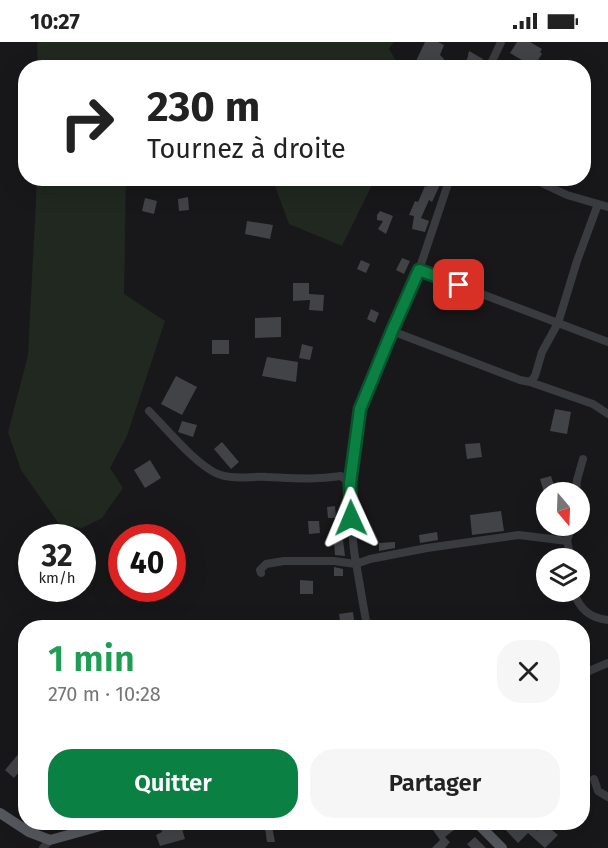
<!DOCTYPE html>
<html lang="fr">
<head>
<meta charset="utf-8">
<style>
	:root { --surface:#fff; --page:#f6f6f6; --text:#222; --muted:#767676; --accent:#0b8043 }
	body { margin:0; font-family:"Fira Sans",sans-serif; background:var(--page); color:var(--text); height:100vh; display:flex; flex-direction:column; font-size:22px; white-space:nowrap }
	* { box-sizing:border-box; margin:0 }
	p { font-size:20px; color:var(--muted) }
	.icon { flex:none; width:33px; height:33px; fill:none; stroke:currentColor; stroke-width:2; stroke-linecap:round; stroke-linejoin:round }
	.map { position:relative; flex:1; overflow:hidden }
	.panel { position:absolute; left:18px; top:578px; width:572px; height:210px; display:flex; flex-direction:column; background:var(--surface); border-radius:24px; box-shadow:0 6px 24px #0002 }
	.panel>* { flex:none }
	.guide { position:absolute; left:18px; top:18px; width:573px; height:126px; border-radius:24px; box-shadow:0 6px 24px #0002; background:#fff; color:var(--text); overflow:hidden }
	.needle { width:39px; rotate:161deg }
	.tools { position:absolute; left:536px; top:440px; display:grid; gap:12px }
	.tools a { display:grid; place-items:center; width:54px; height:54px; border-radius:50%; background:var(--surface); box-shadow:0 6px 24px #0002; font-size:30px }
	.speed { position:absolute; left:18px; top:482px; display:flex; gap:12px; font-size:30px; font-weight:700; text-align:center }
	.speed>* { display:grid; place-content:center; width:78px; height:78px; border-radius:50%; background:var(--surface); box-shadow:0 6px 24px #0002; line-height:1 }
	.speed small { font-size:15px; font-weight:400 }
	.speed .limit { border:9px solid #d22; background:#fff; color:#111 }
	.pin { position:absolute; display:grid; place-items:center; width:51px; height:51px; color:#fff; margin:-26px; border-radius:12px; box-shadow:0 3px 9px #0006 }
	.me { position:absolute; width:66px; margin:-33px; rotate:359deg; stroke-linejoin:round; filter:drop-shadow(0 0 4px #0008) }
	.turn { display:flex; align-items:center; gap:21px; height:126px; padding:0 30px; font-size:27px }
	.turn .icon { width:78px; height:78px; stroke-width:2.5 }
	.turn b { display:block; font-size:42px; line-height:51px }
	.round { display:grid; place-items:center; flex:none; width:63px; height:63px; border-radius:24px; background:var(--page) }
	.overview { display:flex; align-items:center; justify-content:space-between; height:102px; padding:0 30px }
	h1 { font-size:36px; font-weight:600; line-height:45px; color:#1e9e55 }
	.cta { display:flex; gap:12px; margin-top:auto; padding:12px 30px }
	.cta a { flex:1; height:69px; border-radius:24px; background:var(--accent); color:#fff; font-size:24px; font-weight:600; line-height:69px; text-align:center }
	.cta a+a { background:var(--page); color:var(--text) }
	.status { display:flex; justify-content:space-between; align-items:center; height:42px; padding:0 30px; background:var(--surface); direction:ltr }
	.status svg { height:16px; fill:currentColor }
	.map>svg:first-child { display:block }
</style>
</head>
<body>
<div class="status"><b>10:27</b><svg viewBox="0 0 49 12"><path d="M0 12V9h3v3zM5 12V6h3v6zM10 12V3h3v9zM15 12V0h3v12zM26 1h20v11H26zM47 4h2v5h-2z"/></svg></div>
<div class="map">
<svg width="608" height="806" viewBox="0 0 608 806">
	<rect width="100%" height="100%" fill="#18181a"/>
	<path fill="#202820" d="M37,0H394L389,7L400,25H38Z
		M37,137H126L124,252L165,279L127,394L110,426L123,446L102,476L82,486L59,482L21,428L8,390L28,313Z
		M216,137H375L342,204L289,182L275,144Z"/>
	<path fill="#424347" d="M425,0H438L444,3L440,13L444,17L440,26H425L415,21Z
		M517,0H530L542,7L540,10L542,12L538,18L548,26H535L510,11Z
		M469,9L483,17L480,26H465Z
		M430,136H442L439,145L432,160L429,158L421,176L429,179L425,190L412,187L414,174L409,173L415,159L418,160L425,144L427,145Z
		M188,155L189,168L179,169L178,157Z
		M145,156L157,159L154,172L142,169Z
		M380,169L393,174L386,192L378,187L383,179L377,178V173Z
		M247,179L273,183L270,197L245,192Z
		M402,216L410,219L404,232L396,228Z
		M361,218L370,222L366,231L357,227Z
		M293,241H309V252L324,253L323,269L309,268L310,258L293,259Z
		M371,267L379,271L375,281L367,277Z
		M281,275V295L255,296V276Z
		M212,298H229V312H212Z
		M302,302L313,305L310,318L299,316Z
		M267,315L298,320L296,340L262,334Z
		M176,334L197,345L182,373L161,362Z
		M555,367L571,370L567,392L550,389Z
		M182,379L197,383L193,395L178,390Z
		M222,400L239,420L231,427L214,407Z
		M480,401L482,415L467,417L465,402Z
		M150,418L161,436L145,446L134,428Z
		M551,434L556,450H544L540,437Z
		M335,464L336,476H328L327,465Z
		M501,469L504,489L472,493L470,473Z
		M308,479H319L320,491L309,492Z
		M437,490L438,498L420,501L419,493Z
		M343,498L345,514L335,513L334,499Z
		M395,500V506L379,509V501Z
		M334,525L343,527V534H334Z
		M300,538L313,539V552H300Z
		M353,570L355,585H341L339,572Z
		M20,710L26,715V722L14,736L5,728Z
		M429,780H456L459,784L445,795L450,800L445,806H432L440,798L433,788L434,787Z
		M498,780H529L537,789L544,781L558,793L545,806L528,791L518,801Z
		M176,783H181L185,797L160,804L156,793L162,790L161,787Z
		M272,784L275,800H267L265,786Z
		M475,795L486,806H471L467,802Z"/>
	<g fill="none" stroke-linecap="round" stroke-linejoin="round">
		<path stroke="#393b3f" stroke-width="8" d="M489,26L501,0
			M531,136L567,153L608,165
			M419,228L558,281L577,219L598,162
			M392,289L520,338L530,340L535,334L542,310L558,281L608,300
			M530,340L593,362L608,372
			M149,369C165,385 199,427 221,433C236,438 251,434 267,435C292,436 315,438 341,434L350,441
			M576,450L577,438L583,417
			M567,499L572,483
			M261,531L260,528L266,522L284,519H334L356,522L370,517L427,506L519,493L567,499L571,516
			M573,549C580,567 589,576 608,578
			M367,585L354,509L351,476L350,441L360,367L419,228L450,136
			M582,632L608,621
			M594,737L598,749L608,755
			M43,806L50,798"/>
		<path stroke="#55585e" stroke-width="10" d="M0,771L29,790L50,798L115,780
			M476,780L502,806"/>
	</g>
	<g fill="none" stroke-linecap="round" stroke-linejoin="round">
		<g stroke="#07532c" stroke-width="15">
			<path id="route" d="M351,476L350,441L360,367L392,289L419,228L459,243"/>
		</g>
		<use href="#route" stroke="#0b8043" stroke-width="10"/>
	</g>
</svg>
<div class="tools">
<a><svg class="needle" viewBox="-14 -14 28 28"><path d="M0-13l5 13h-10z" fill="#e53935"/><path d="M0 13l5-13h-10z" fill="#767676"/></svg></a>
<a><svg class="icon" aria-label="layers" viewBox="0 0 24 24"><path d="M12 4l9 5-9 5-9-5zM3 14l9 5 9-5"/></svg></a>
</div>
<div class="speed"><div>32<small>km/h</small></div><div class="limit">40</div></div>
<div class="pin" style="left:459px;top:243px;background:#d93025"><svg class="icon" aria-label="arrive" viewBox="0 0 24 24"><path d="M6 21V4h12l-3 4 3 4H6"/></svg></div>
<svg class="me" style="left:351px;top:476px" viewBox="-20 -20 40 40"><path d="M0-17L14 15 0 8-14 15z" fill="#0b8043" stroke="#fff" stroke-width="4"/></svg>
<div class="guide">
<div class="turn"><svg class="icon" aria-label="right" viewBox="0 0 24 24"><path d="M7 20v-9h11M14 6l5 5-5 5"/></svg><div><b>230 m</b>Tournez à droite</div></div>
</div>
<section class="panel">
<div class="overview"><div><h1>1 min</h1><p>270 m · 10:28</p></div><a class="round"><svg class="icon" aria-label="close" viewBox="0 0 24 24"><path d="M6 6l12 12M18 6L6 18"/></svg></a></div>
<div class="cta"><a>Quitter</a><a>Partager</a></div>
</section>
</div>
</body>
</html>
